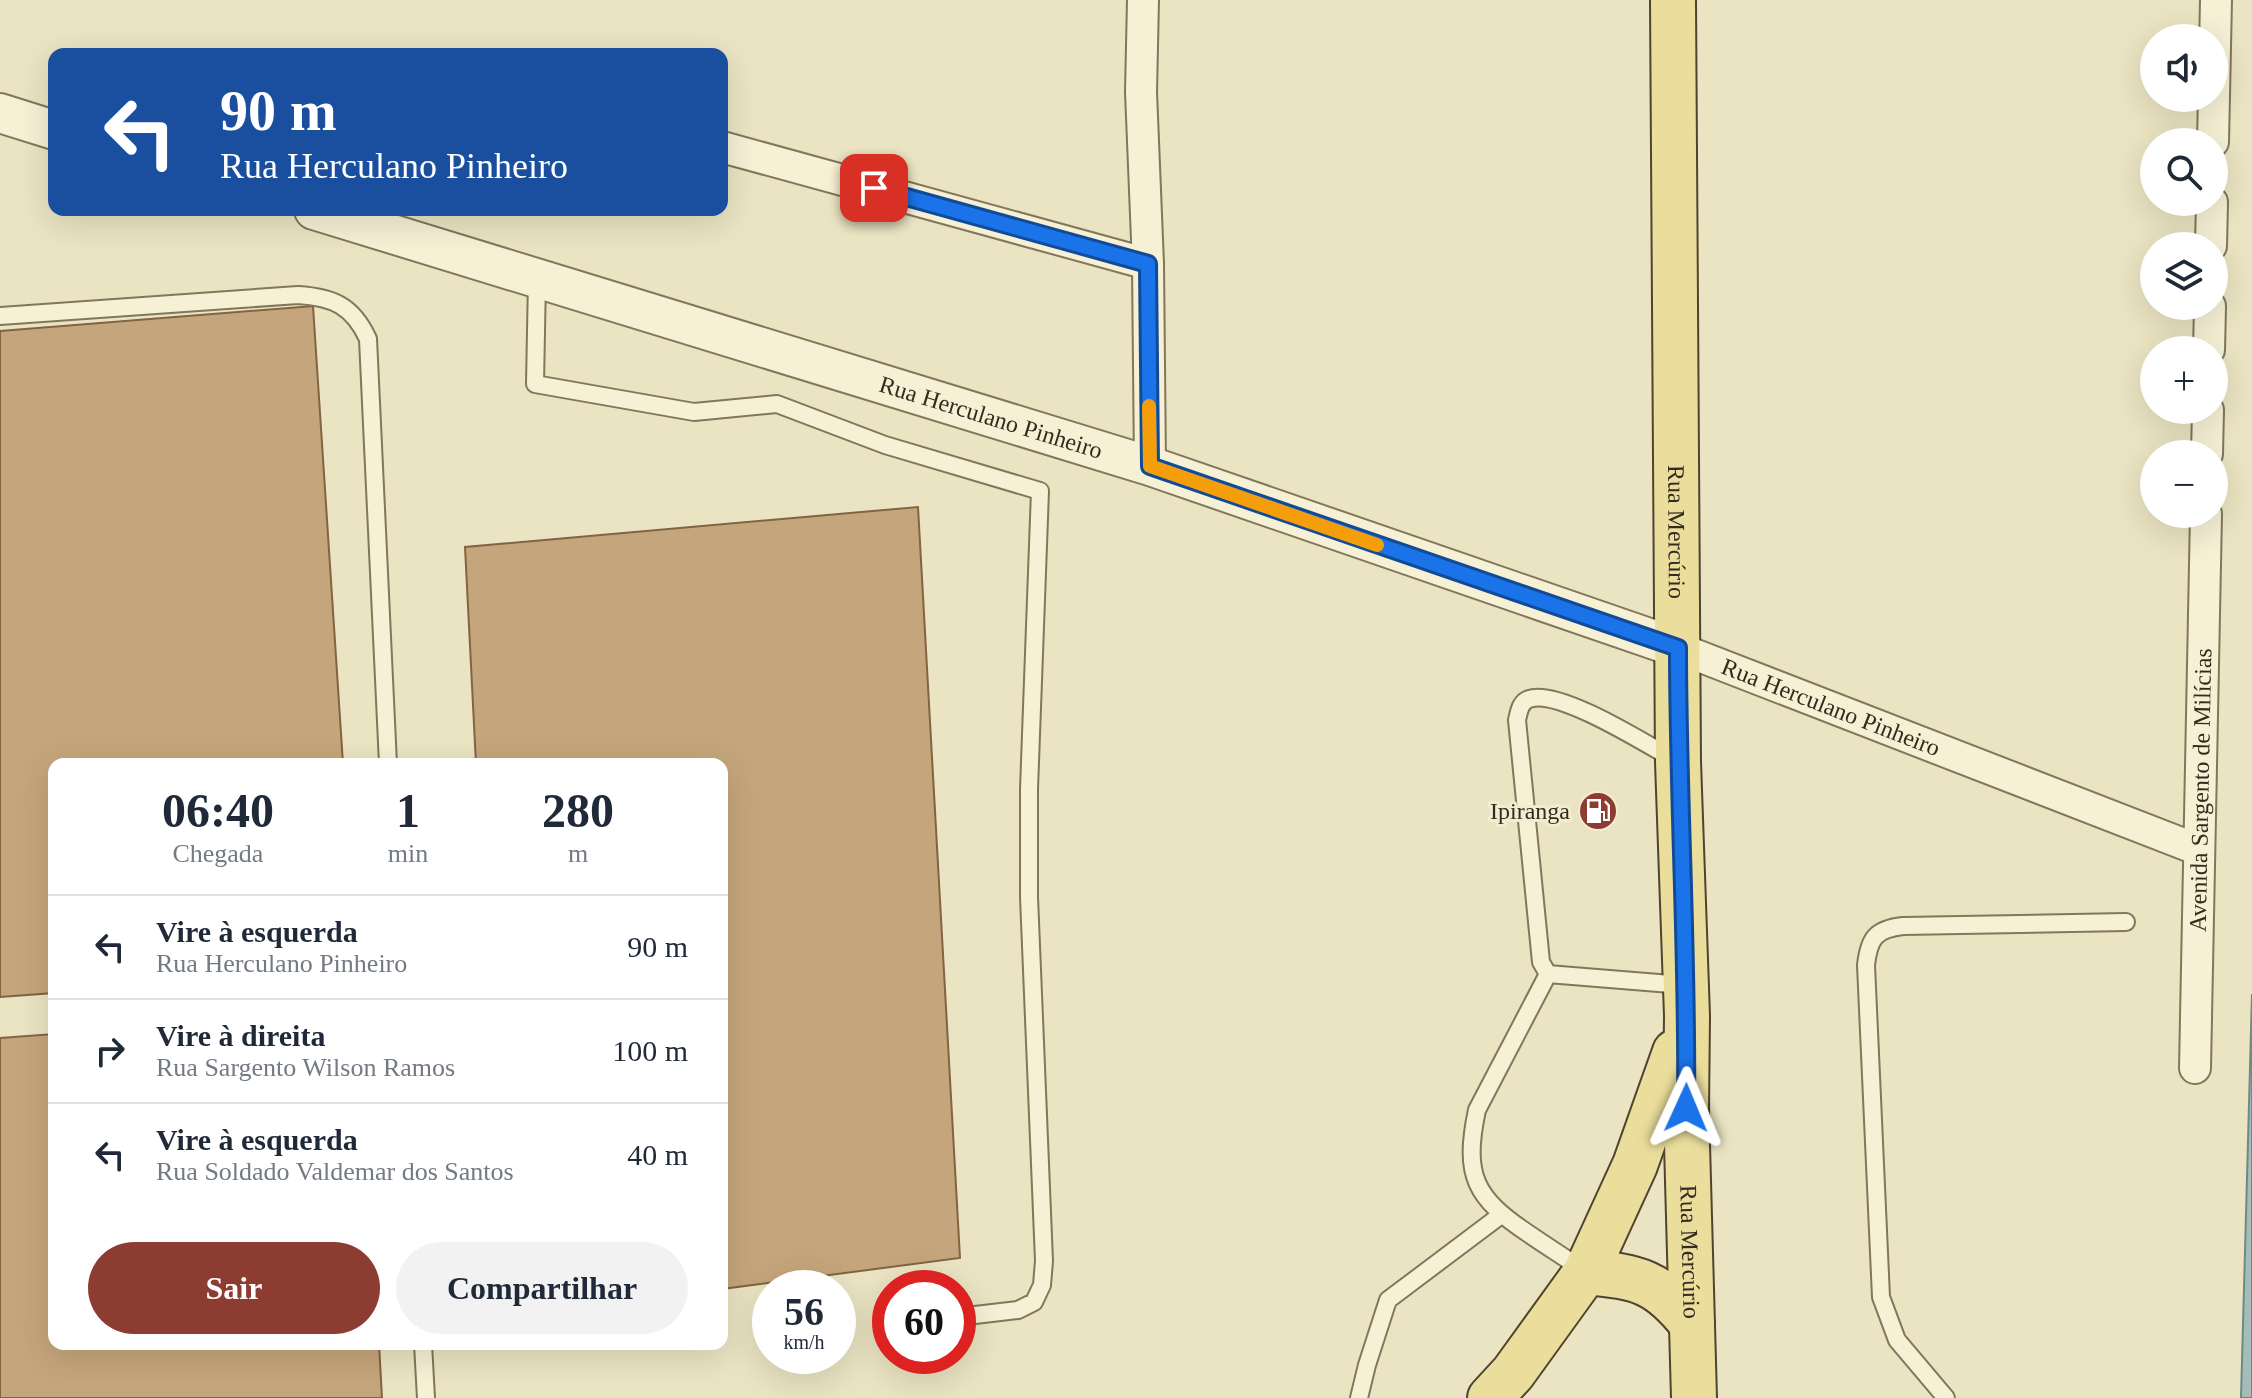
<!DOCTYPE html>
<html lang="pt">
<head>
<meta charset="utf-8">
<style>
	:root { --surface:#fff; --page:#f2f2f3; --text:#1f2937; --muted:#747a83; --line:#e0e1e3; --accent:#8c3c30 }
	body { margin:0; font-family:Georgia,serif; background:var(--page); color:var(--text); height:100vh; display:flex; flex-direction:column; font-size:30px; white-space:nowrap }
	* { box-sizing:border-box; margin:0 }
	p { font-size:26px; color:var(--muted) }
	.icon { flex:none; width:44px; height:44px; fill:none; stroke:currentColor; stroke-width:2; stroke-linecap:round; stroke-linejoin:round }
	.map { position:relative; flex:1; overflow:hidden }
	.details { position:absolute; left:48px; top:758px; width:680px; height:592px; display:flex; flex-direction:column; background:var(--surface); border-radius:16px; box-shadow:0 8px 32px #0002 }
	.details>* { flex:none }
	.top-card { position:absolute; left:48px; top:48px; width:680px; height:168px; border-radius:16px; box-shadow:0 8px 32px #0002; background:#1a4fa0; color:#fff; overflow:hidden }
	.tools { position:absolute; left:2140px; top:24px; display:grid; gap:16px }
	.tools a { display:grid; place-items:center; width:88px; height:88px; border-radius:50%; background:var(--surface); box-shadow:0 8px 32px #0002; font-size:40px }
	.speed { position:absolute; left:752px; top:1270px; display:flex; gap:16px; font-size:40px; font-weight:700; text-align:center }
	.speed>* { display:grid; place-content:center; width:104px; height:104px; border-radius:50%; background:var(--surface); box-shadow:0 8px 32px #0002; line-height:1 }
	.speed small { font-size:20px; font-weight:400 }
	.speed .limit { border:12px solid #d22; background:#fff; color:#111 }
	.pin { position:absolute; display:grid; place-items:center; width:68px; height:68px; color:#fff; margin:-34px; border-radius:16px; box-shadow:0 4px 12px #0006 }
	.me { position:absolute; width:88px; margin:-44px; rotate:1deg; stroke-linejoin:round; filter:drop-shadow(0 0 6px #0008) }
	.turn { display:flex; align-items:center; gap:28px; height:168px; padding:0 40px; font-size:36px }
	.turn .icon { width:104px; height:104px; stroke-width:2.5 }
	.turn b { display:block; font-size:56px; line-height:68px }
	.eta { display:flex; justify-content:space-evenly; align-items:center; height:136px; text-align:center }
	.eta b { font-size:48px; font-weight:800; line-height:56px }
	.button { display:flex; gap:16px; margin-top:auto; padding:16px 40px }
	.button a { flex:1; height:92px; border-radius:48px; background:var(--accent); color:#fff; font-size:32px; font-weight:800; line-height:92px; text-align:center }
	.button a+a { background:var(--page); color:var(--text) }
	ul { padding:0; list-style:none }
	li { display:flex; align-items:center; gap:24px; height:104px; padding:0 40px; border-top:2px solid var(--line) }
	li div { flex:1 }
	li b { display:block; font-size:30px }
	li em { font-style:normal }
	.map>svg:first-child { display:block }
</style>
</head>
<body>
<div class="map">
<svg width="2252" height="1398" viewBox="0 0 2252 1398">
	<rect width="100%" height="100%" fill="#eae4c2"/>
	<path fill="#a4bdb9" stroke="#6c8a87" stroke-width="2" d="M2252,994V1398H2241Z"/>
	<path fill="#c5a57b" stroke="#806443" stroke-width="2" d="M313,306L343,764H54V993L0,997V331Z
		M918,507L960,1258L722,1289V764H476L465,547Z
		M54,1034V1344H379L382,1398H0V1038Z"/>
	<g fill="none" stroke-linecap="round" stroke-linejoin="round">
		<g stroke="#82765b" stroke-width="20">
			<path id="service" d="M537,279L535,384L694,412L777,404L885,445L1040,491L1029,789V897L1044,1261L1042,1285L1034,1302L1018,1310L958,1317
				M0,316L298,295C333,297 353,306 368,339L388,764
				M1673,759C1646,744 1558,688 1529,699C1520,702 1519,712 1517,720L1541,962L1548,974L1683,985
				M1548,974L1477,1110C1463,1176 1475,1198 1529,1234C1548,1247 1567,1259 1586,1272
				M887,1326H890
				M423,1344L426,1398
				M1359,1398L1367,1365L1388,1300L1501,1215
				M1946,1398L1897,1340L1881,1297L1866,965C1869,939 1875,929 1903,926L2126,922"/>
		</g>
		<g stroke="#82765b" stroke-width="34">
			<g id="minor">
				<path d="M1143,0L1141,92L1148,264L1150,466"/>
				<path d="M2213,142L2216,0"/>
				<path d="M722,147L1148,264"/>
				<path d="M2211,246L2212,202"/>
				<path d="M2209,350L2210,306"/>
				<path d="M2207,454L2208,410"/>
				<path id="s1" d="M1678,648L2199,850"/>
				<path id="s2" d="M2195,1068L2206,514"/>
			</g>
		</g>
		<g stroke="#82765b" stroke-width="42">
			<g id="tertiary">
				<path d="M0,113L54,130"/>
				<path id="s3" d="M314,210L1150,466L1678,648"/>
			</g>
		</g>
		<g stroke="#50432f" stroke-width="48">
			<g id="primary">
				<path id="s4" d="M1673,0L1678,762L1687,1016L1686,1108L1694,1398"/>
				<path d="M1586,1272C1639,1277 1658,1281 1692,1324"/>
				<path d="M1490,1398L1513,1373L1586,1272L1635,1165L1675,1052"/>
			</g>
		</g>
		<use href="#service" stroke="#f6f0d5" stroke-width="16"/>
		<use href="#minor" stroke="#f6f0d5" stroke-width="30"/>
		<use href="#tertiary" stroke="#f6f0d5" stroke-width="38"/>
		<use href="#primary" stroke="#ebde9c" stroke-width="44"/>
	</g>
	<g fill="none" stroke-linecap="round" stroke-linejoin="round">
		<g stroke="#114b97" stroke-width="20">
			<path id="route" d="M874,188L1148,264L1150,466L1678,648C1678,802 1688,955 1686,1108"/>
		</g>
		<use href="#route" stroke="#1a73e8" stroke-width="14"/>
		<path stroke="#f59e0b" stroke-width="14" d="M1149,406L1150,466L1377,545"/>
	</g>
	<defs>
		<g id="fuel-disc" transform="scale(2)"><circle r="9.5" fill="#8c3c30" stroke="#f2edd1"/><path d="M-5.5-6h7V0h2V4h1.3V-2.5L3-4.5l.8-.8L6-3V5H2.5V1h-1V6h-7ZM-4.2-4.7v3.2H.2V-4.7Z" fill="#fff"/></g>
	</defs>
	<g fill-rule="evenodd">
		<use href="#fuel-disc" x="1598" y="811"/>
	</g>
	<g text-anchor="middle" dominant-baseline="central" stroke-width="6" stroke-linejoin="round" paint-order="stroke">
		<g font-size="24" fill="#332b1e" stroke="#f2edd1">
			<text stroke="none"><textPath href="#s3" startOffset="708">Rua Herculano Pinheiro</textPath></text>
			<text stroke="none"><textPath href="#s4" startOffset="532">Rua Mercúrio</textPath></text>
			<text stroke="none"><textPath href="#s1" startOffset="164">Rua Herculano Pinheiro</textPath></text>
			<text stroke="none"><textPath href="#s2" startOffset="278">Avenida Sargento de Milícias</textPath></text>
			<text stroke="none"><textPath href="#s4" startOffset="1252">Rua Mercúrio</textPath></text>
		</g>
		<g font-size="24" fill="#332b1e" stroke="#f2edd1" text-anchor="end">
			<text x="1570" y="811">Ipiranga</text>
		</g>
	</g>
</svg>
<div class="tools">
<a><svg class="icon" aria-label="sound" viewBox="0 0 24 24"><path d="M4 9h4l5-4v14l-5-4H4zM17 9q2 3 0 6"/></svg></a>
<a><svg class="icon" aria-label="search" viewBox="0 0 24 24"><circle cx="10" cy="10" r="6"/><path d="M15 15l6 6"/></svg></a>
<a><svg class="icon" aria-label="layers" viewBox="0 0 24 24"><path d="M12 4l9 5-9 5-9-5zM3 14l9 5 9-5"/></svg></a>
<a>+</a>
<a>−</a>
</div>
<div class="speed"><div>56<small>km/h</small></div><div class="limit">60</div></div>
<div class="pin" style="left:874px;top:188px;background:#d93025"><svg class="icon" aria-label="arrive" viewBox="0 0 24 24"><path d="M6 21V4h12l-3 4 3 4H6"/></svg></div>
<svg class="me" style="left:1686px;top:1108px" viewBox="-20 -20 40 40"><path d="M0-17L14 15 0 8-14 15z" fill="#1a73e8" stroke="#fff" stroke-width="4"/></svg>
<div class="top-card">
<div class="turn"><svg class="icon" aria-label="left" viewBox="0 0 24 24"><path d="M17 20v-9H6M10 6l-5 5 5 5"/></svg><div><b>90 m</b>Rua Herculano Pinheiro</div></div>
</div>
<section class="details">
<div class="eta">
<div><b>06:40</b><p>Chegada</p></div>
<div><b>1</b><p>min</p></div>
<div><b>280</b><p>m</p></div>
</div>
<ul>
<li><svg class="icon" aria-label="left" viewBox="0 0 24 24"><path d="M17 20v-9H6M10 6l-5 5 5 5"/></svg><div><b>Vire à esquerda</b><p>Rua Herculano Pinheiro</p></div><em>90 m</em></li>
<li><svg class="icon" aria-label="right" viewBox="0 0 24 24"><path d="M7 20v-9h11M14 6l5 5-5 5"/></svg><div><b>Vire à direita</b><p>Rua Sargento Wilson Ramos</p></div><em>100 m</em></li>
<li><svg class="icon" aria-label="left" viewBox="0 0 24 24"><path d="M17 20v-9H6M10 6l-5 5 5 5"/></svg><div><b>Vire à esquerda</b><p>Rua Soldado Valdemar dos Santos</p></div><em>40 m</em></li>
</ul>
<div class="button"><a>Sair</a><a>Compartilhar</a></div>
</section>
</div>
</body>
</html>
